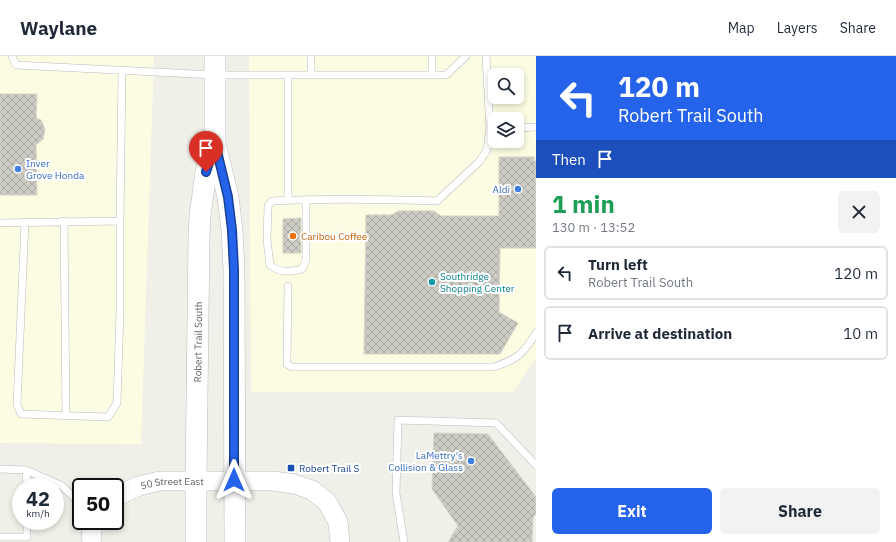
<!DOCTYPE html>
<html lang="en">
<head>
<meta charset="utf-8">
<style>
	:root { --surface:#fff; --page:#f2f2f3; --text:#1f2937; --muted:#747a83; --line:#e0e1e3; --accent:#2563eb }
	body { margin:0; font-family:"IBM Plex Sans",sans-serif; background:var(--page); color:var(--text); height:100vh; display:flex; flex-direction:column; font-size:15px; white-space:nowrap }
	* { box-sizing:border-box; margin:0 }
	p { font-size:13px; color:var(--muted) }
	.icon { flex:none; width:22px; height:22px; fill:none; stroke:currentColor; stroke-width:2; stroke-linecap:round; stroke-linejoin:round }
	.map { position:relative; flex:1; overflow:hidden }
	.details { display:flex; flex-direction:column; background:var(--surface); width:360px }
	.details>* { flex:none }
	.guide { background:#2563eb; color:#fff; overflow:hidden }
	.fabs { position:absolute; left:488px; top:12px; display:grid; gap:8px }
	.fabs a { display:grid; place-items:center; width:36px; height:36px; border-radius:6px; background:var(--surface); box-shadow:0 2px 6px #0003; font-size:20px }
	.speed { position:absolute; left:12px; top:422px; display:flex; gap:8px; font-size:20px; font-weight:700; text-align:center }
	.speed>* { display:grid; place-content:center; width:52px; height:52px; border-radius:50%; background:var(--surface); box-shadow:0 2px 6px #0003; line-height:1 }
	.speed small { font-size:10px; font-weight:400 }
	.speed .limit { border:2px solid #111; border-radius:6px; background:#fff; color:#111 }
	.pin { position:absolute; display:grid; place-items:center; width:34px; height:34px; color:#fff; margin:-41px -17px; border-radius:50% 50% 50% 0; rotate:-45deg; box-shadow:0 0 4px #0007 }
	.pin .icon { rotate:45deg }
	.me { position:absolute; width:44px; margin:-22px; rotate:0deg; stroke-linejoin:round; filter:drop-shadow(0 0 3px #0008) }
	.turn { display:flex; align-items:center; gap:14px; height:84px; padding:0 16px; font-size:18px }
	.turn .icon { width:52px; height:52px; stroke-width:2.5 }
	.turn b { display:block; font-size:28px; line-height:34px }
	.then { display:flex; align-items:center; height:38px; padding:0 16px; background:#0003; gap:8px; font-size:15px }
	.round { display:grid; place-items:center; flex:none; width:42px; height:42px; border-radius:6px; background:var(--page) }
	.head { display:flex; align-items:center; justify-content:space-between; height:68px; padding:0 16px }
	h1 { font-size:24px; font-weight:700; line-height:30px; color:#1e9e55 }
	.button { display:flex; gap:8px; margin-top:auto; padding:8px 16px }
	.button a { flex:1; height:46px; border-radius:6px; background:var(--accent); color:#fff; font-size:16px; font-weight:700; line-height:46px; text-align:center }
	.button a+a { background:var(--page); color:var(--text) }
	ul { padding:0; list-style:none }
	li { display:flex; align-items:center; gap:12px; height:54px; margin:0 8px 6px; padding:0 8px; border:2px solid var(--line); border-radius:6px }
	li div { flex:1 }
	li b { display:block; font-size:15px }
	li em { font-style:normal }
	header { display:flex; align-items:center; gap:24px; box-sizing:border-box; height:56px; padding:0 20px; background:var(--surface); border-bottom:1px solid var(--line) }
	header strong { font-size:19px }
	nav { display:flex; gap:22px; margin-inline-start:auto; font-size:14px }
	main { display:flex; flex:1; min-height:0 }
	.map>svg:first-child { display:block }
</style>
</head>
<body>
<header>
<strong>Waylane</strong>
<nav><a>Map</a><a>Layers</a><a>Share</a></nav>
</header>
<main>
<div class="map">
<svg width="536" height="486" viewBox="0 0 536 486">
	<defs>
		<pattern id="building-cross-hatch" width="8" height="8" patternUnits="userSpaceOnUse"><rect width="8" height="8" fill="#cccbc4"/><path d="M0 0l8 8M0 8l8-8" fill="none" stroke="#a9a8a3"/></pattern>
	</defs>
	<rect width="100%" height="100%" fill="#f0f0e8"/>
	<path fill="#fbfce1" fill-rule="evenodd" d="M0,0H154L141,388L0,387Z
		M249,0H536V301L513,336H251ZM495,19H517V41H495ZM495,63H517V85H495Z"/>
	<path fill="url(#building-cross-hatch)" stroke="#d4d4c7" d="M0,38H37L36,62L41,64L45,73L43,83L36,89L37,139H0Z
		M499,101H534V105H536V192H500L499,256L518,267L500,298H364L366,159H392L398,155H434L441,160H499Z
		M301,162V197H283V163Z
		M434,377L488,378L536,441V458L533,461L532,486H448L458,470L432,433Z"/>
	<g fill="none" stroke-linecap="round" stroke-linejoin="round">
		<g stroke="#babac0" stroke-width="8">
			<path id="service" d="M12,0L16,9L215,19H446L466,0
				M311,0V19
				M432,0V19
				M486,0L490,72
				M517,72L536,71
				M288,144V19
				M306,144V204L302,213C290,216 280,217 270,209L267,184L268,150L272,145C327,142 382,143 437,145L479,106L487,94L490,72H495
				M64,165L66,360
				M25,166L17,348L21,358L108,361L117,347L120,256V165
				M0,167L120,165L122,15
				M288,230L287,308L292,311H494C518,303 523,298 536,277
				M0,413L26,414L62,430L81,448
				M26,414L27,431
				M0,481H27V465
				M404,486L396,437L398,364L496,367L536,409"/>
		</g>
		<g stroke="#babac0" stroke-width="20">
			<g id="tertiary">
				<path id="s1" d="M115,441L139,430L160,425H273L294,428L312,434L327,446L338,466L340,486"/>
				<path d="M92,486L91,480L94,465"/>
			</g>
		</g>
		<g stroke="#b9bac0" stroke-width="22">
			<g id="secondary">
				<path d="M215,0V87L228,141L232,174L234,214L235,486"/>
				<path id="s2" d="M196,486V424L199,180L200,160L206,116L215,88"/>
			</g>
		</g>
		<use href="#service" stroke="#fff" stroke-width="7"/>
		<use href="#tertiary" stroke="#fff" stroke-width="19"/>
		<use href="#secondary" stroke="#fff" stroke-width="21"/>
	</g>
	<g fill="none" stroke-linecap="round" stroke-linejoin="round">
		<g stroke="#184099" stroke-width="10">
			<path id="route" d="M206,116L215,87L228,141L232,174L234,214V424"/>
		</g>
		<use href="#route" stroke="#2563eb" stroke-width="7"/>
	</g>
	<g fill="#3f7fe0" stroke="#fff" stroke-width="1.5">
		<circle cx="18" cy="113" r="4"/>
		<circle cx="518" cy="133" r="4"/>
		<circle cx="471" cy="405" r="4"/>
	</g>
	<circle fill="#e8710a" stroke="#fff" stroke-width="1.5" cx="293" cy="180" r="4"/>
	<circle fill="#0f9aa8" stroke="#fff" stroke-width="1.5" cx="432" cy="226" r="4"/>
	<rect fill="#1a4fb4" stroke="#fff" stroke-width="1.5" x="287" y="408" width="8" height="8" rx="2"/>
	<g text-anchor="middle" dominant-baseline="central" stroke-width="4" stroke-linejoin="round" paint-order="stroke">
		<g font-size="10" fill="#366cbe" stroke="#fff" text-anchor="end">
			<text x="26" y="107" text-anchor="start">Inver<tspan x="26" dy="12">Grove Honda</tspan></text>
			<text x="510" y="133">Aldi</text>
			<text x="463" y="399">LaMettry's<tspan x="463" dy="12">Collision &amp; Glass</tspan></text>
		</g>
		<g font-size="10" fill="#c56008" stroke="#fff" text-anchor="start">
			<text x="301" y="180">Caribou Coffee</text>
		</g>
		<g font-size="10" fill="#0d838f" stroke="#fff" text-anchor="start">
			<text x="440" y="220">Southridge<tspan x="440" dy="12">Shopping Center</tspan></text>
		</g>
		<g font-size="10" fill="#5f6067" stroke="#fff">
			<text stroke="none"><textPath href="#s2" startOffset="200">Robert Trail South</textPath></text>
			<text stroke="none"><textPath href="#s1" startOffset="60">50 Street East</textPath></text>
		</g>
		<g font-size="10" fill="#164399" stroke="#fff" text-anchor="start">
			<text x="299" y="412">Robert Trail S</text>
		</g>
	</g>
</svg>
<div class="fabs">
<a><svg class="icon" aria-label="search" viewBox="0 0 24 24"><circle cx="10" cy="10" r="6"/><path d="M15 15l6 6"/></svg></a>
<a><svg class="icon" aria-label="layers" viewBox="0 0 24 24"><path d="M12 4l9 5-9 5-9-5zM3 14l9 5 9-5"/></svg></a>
</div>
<div class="speed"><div>42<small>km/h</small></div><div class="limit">50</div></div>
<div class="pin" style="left:206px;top:116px;background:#d93025"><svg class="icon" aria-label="arrive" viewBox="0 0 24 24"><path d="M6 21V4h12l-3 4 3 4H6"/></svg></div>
<svg class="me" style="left:234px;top:424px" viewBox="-20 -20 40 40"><path d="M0-17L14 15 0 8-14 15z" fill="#2563eb" stroke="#fff" stroke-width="4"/></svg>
</div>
<section class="details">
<div class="guide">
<div class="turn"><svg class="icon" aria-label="left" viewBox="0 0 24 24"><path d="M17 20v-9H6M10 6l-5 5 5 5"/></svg><div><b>120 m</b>Robert Trail South</div></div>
<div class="then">Then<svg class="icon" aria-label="arrive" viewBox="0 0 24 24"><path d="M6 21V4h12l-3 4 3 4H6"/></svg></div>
</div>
<div class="head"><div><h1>1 min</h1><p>130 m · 13:52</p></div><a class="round"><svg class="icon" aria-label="close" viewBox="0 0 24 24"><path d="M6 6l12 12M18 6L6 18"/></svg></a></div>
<ul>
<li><svg class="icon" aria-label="left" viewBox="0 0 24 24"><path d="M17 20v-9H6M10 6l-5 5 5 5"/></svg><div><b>Turn left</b><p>Robert Trail South</p></div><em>120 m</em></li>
<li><svg class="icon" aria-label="arrive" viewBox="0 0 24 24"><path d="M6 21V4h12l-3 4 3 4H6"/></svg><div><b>Arrive at destination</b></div><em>10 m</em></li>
</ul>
<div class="button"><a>Exit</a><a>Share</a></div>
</section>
</main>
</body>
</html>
